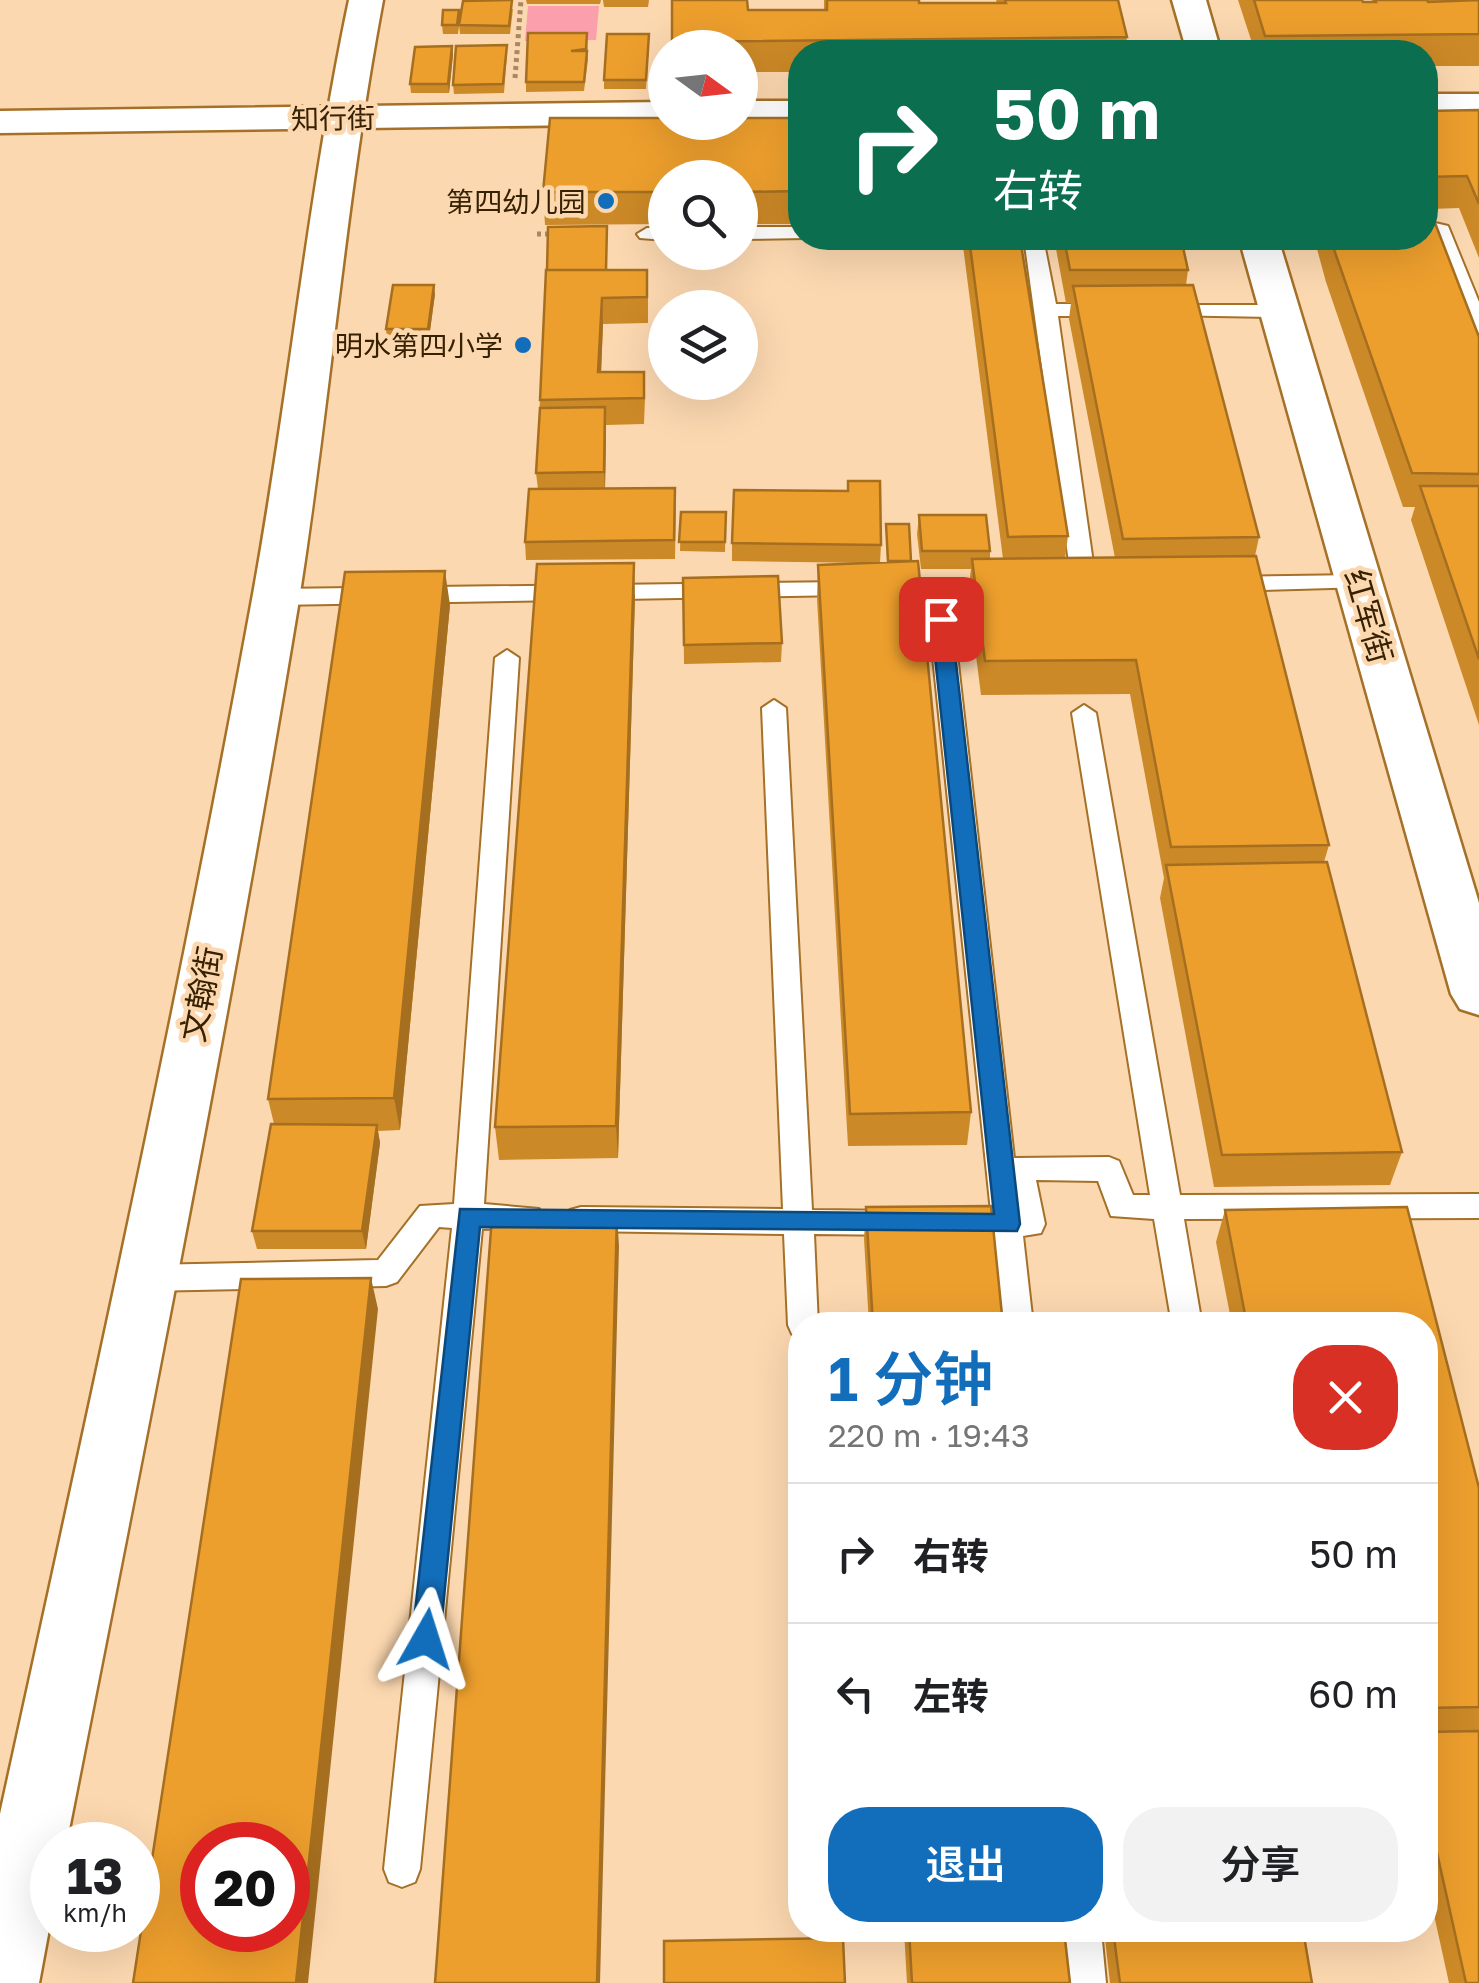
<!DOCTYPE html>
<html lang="zh">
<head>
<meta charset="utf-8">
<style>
	:root { --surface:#fff; --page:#f2f2f2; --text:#202124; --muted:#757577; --line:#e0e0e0; --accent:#126ebb }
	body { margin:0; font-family:"Golos Text","Noto Sans SC",sans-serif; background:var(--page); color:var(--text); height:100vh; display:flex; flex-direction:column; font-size:38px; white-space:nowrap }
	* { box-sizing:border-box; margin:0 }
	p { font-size:32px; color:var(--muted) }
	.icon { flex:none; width:55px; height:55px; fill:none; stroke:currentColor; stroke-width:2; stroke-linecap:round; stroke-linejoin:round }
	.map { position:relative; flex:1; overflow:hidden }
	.panel { position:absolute; left:788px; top:1312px; width:650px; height:630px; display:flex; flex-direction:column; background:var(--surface); border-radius:40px; box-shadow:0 10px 40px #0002 }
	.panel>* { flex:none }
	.banner { position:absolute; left:788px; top:40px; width:650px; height:210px; border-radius:40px; box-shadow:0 10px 40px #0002; background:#0b6e4f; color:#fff; overflow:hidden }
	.needle { width:65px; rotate:105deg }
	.tools { position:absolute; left:648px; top:30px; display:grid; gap:20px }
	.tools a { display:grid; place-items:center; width:110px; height:110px; border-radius:50%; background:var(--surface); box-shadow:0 10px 40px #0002; font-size:50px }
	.speed { position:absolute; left:30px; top:1822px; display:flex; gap:20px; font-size:50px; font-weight:700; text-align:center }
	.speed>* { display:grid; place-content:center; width:130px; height:130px; border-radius:50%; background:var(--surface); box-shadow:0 10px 40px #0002; line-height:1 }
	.speed small { font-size:25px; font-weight:400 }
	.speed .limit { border:15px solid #d22; background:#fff; color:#111 }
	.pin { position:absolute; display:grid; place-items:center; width:85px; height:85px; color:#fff; margin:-42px; border-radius:20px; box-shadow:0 5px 15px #0006 }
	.me { position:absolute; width:110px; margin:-55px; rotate:6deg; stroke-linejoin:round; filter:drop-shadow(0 0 8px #0008) }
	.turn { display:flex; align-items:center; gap:35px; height:210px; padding:0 40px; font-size:45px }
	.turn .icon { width:130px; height:130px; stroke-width:2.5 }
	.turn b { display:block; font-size:70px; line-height:85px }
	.round { display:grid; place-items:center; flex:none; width:105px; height:105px; border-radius:40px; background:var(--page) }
	.overview { display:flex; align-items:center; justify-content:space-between; height:170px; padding:0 40px }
	h1 { font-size:60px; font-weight:600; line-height:75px; color:var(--accent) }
	.primary-button { display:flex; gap:20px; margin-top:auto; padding:20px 40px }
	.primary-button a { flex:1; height:115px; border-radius:40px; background:var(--accent); color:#fff; font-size:40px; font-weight:600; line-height:115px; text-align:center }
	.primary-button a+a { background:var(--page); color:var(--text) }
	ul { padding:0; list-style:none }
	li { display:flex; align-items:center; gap:30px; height:140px; padding:0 40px; border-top:2px solid var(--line) }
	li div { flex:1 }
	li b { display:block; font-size:38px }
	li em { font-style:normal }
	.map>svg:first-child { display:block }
</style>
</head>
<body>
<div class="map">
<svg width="1479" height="1983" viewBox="0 0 1479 1983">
	<rect width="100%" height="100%" fill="#fcd8b0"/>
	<path fill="#fc9fad" d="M528,6H599L596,40L525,41Z"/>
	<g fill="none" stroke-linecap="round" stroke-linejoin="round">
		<g stroke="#a57027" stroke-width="4">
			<path id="service" d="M1431,222L1448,226L1479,302V333L1469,327L1428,226Z
				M740,227H800V238H806L740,239Z
				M647,228H665V240L640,238L637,234Z
				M1024,238H1043L1056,304H1108L1118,310L1108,316H1058L1095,577L1083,584L1071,577Z
				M1166,305H1279L1289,311L1279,317L1159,315L1156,311Z
				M1359,575L1367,577V587L1225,591L1213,584L1225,577Z
				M1007,580L1019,587L1015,592L276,605L264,597L276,589Z
				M941,611L953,619L1014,1158L1109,1157L1119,1161L1133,1195H1150L1072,713L1084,705L1096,713L1180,1195L1479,1194V1218L1184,1219L1202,1325H1172L1154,1219L1111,1216L1098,1181L1036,1180L1045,1224L1041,1233L1023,1236L1033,1325H1003L993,1236L945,1233L941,1224L945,1215L991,1212L929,619Z
				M507,650L519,658L484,1204L539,1209L543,1218L539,1227L482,1229L420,1869L415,1882L402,1887L389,1882L384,1869L452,1228L439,1227L397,1282L386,1286L147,1291L136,1287L132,1278L136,1269L147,1265L378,1260L420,1206L454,1204L495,658Z
				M774,700L786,708L812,1210L903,1211L914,1214L918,1223L914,1232L903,1235L814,1234L818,1325H800V1337L792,1334L788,1325L784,1234L581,1231L570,1228L566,1219L570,1210L581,1207L783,1209L762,708Z
				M1063,1930H1101L1106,1983H1068Z"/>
		</g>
		<g stroke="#a57027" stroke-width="5">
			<path id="minor" d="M349,0H383C345,201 330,404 298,606C230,1020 147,1433 66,1845H52V1913L39,1983H0V1814C88,1412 177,1010 251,605C288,404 307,200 349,0Z
				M1172,0H1206L1221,52H1187Z
				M1239,238H1278L1479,903V1015L1460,1009L1451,994Z"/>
		</g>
		<g stroke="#a57027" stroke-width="5">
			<path id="tertiary" d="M1425,94H1479V116H1425Z
				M740,101H800V123L738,122Z
				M665,102V122H671L665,124L0,133V111Z"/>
		</g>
		<path stroke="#a68864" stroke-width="5" stroke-dasharray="4 4" stroke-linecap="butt" d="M515,78L521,0
			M537,234H555"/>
		<use href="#service" fill="#fff" fill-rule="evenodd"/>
		<use href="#minor" fill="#fff" fill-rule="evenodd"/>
		<use href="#tertiary" fill="#fff" fill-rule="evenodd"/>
	</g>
	<path fill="#cc8927" d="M526,0H601L600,4H527Z
		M603,0H649L648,7H604Z
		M672,0L748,10H824V0H919V3H997L996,0H1118L1127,37L1125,52H800V72H740V48H672Z
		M1238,0H1362L1363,2H1371L1372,0H1479V66H1425V52H1255Z
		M513,9L510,34H460L459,25Z
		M460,19L458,34H443L442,25Z
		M587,33L588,60L584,91L526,92V82Z
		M649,43L646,89H604V80Z
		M507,54L504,93L454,94L453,85Z
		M453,55L449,93H411L410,84Z
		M1479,110V258L1459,208L1430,209L1479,337V725L1411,520L1415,507H1403L1326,282L1314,238H1425V111Z
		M800,118V224H740V178H665V224L545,225L543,192Z
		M607,226V270L648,296V323L603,324L601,372L645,398L644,424L606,425L605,489L676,506L675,559L526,560L525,542L538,489L536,473L540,400Z
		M962,238H1020L1068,536L1065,558H1115L1069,319L1071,303H1066L1054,238H1181L1188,270L1186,285L1259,537L1255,556L1329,845L1324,862L1402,1152L1390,1185L1214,1187L1160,898L1164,878L1130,694L981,695L968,593L971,569H921L917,534L919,515L990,551V559H1003Z
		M435,294L429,338L387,339L386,329Z
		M848,481L881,545L880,563L887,562L886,524L911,562L971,1112L967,1145L848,1146L817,599L818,565L867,563L732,561V543L847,491Z
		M681,512H726L725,552L680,551Z
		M683,578L782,643L781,662L684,664Z
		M635,597L618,1158L499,1160L495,1127Z
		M450,605L400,1130L378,1131L380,1143L366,1249H257L252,1231L274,1124L268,1099Z
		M866,1207L1003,1325H869L864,1239Z
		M1407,1207L1479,1488V1983H1449L1425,1874V1325H1232L1216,1242L1225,1210Z
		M904,1930H1064L1070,1983H907Z
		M1104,1930H1303L1312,1983H1110Z"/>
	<path fill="#a66f20" d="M452,46L453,55L449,93L448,84Z
		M434,285L435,294L429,338L428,329Z
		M602,298L603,324L600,399L598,372Z
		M605,407L606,425L605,491L604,472Z
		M634,563L635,597L618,1158L616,1126Z
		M445,571L450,605L400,1130L394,1098Z
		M377,1125L380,1143L366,1249L362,1231Z
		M617,1214L619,1246L600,1983H597Z
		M371,1278L378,1309L308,1983H296Z"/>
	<path fill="#ed9f2d" stroke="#a66f20" stroke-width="2.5" fill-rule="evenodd" d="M512,0L509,26L459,25L463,1Z
		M672,0H747L748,10H827V0H919V3H1006L1005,0H1118L1127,37L672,42Z
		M1254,0H1362L1363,2H1376L1375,0H1427L1428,2L1479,0V34L1265,36Z
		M443,10H459L457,25H442Z
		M528,33H587L586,49L571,51H587L584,82H526Z
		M607,34H649L646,80H604Z
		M507,45L503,84L453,85L456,46Z
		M452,46L448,84H410L415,47Z
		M1479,110V204L1467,176L1425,177V111Z
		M550,118H665V122H740V118H800V191L740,192V178H665V192H543Z
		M1425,197L1479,337V474L1412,473L1330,238H1425Z
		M607,226L606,270H547L548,227Z
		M969,238H1020L1068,536L1008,537Z
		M1064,238H1181L1188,270H1070Z
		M546,270H647V297L602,298L598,372H644V398L540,400Z
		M393,285H434L428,329H386Z
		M1193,285L1259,537L1123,539L1073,286Z
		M605,407L604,472L536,473L540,408Z
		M848,481H880L881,545L732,543L734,490L848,491Z
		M1420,486H1479V659Z
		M675,488L674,540L525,542L529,489Z
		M681,512H726L725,542H679Z
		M919,515H986L990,551H922Z
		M886,524H909L911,561H888Z
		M1256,556L1329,845L1171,847L1136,660L985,661L972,559Z
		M918,561L971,1112L850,1114L818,565Z
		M634,563L616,1126L495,1127L537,564Z
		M445,571L394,1098L268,1099L345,572Z
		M778,576L782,643L684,645L683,578Z
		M1327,862L1402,1152L1222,1155L1166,865Z
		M271,1124L377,1125L362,1231H252Z
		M991,1206L1003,1325H873L866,1207Z
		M1407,1207L1479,1488V1707L1425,1708V1325H1247L1225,1210Z
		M617,1214L597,1983H435L492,1216Z
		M371,1278L296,1983H133L241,1279ZM202,1845H288V1930H202Z
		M1479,1731V1983H1466L1425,1799V1732Z
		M909,1930H1064L1070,1983H912Z
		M1113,1930H1303L1312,1983H1120Z
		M843,1938L845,1983H664V1941Z"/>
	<path fill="#126ebb" stroke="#0c487a" stroke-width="2.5" d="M941,613L951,619L1020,1224L1017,1231L480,1227L440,1639L436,1648L426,1652L416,1648L412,1639L460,1209L994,1214L931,619Z"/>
	<g fill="#126ebb" stroke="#fcd8b0" stroke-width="4">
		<circle cx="606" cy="201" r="10"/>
		<circle cx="523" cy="345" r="10"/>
	</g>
	<g text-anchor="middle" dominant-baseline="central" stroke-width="9" stroke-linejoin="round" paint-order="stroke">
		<g font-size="28" fill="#372103" stroke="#fcd8b0">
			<text transform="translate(333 118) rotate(-1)">知行街</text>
		</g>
		<g font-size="28" fill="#372103" stroke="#fcd8b0" text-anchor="end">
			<text x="586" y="201">第四幼儿园</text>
			<text x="503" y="345">明水第四小学</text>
		</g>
		<g font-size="32" fill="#372103" stroke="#fcd8b0">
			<text transform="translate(1369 616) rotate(74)">红军街</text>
			<text transform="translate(201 994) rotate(-79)">文翰街</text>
		</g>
	</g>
</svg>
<div class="tools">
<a><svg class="needle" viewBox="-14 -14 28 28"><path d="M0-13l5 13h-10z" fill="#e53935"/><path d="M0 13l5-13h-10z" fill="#757577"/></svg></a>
<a><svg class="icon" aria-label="search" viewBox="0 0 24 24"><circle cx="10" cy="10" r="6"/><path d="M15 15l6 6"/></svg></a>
<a><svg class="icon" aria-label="layers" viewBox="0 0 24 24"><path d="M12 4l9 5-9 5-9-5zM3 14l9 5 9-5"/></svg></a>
</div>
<div class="speed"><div>13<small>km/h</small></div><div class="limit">20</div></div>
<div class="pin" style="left:941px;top:619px;background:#d93025"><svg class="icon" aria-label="arrive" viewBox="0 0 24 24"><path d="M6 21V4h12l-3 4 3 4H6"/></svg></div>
<svg class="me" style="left:426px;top:1639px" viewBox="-20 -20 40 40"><path d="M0-17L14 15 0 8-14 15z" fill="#126ebb" stroke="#fff" stroke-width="4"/></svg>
<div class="banner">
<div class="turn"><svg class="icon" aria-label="right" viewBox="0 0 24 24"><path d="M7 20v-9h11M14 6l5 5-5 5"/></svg><div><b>50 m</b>右转</div></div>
</div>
<section class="panel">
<div class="overview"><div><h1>1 分钟</h1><p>220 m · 19:43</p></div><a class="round" style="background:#d93025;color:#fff"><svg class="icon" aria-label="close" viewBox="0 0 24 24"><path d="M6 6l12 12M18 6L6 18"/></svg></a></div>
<ul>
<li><svg class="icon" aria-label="right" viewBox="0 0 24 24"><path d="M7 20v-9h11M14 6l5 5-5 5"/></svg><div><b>右转</b></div><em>50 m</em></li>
<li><svg class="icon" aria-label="left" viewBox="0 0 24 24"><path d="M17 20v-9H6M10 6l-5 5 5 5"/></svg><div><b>左转</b></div><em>60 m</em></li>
</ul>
<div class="primary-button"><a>退出</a><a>分享</a></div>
</section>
</div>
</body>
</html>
